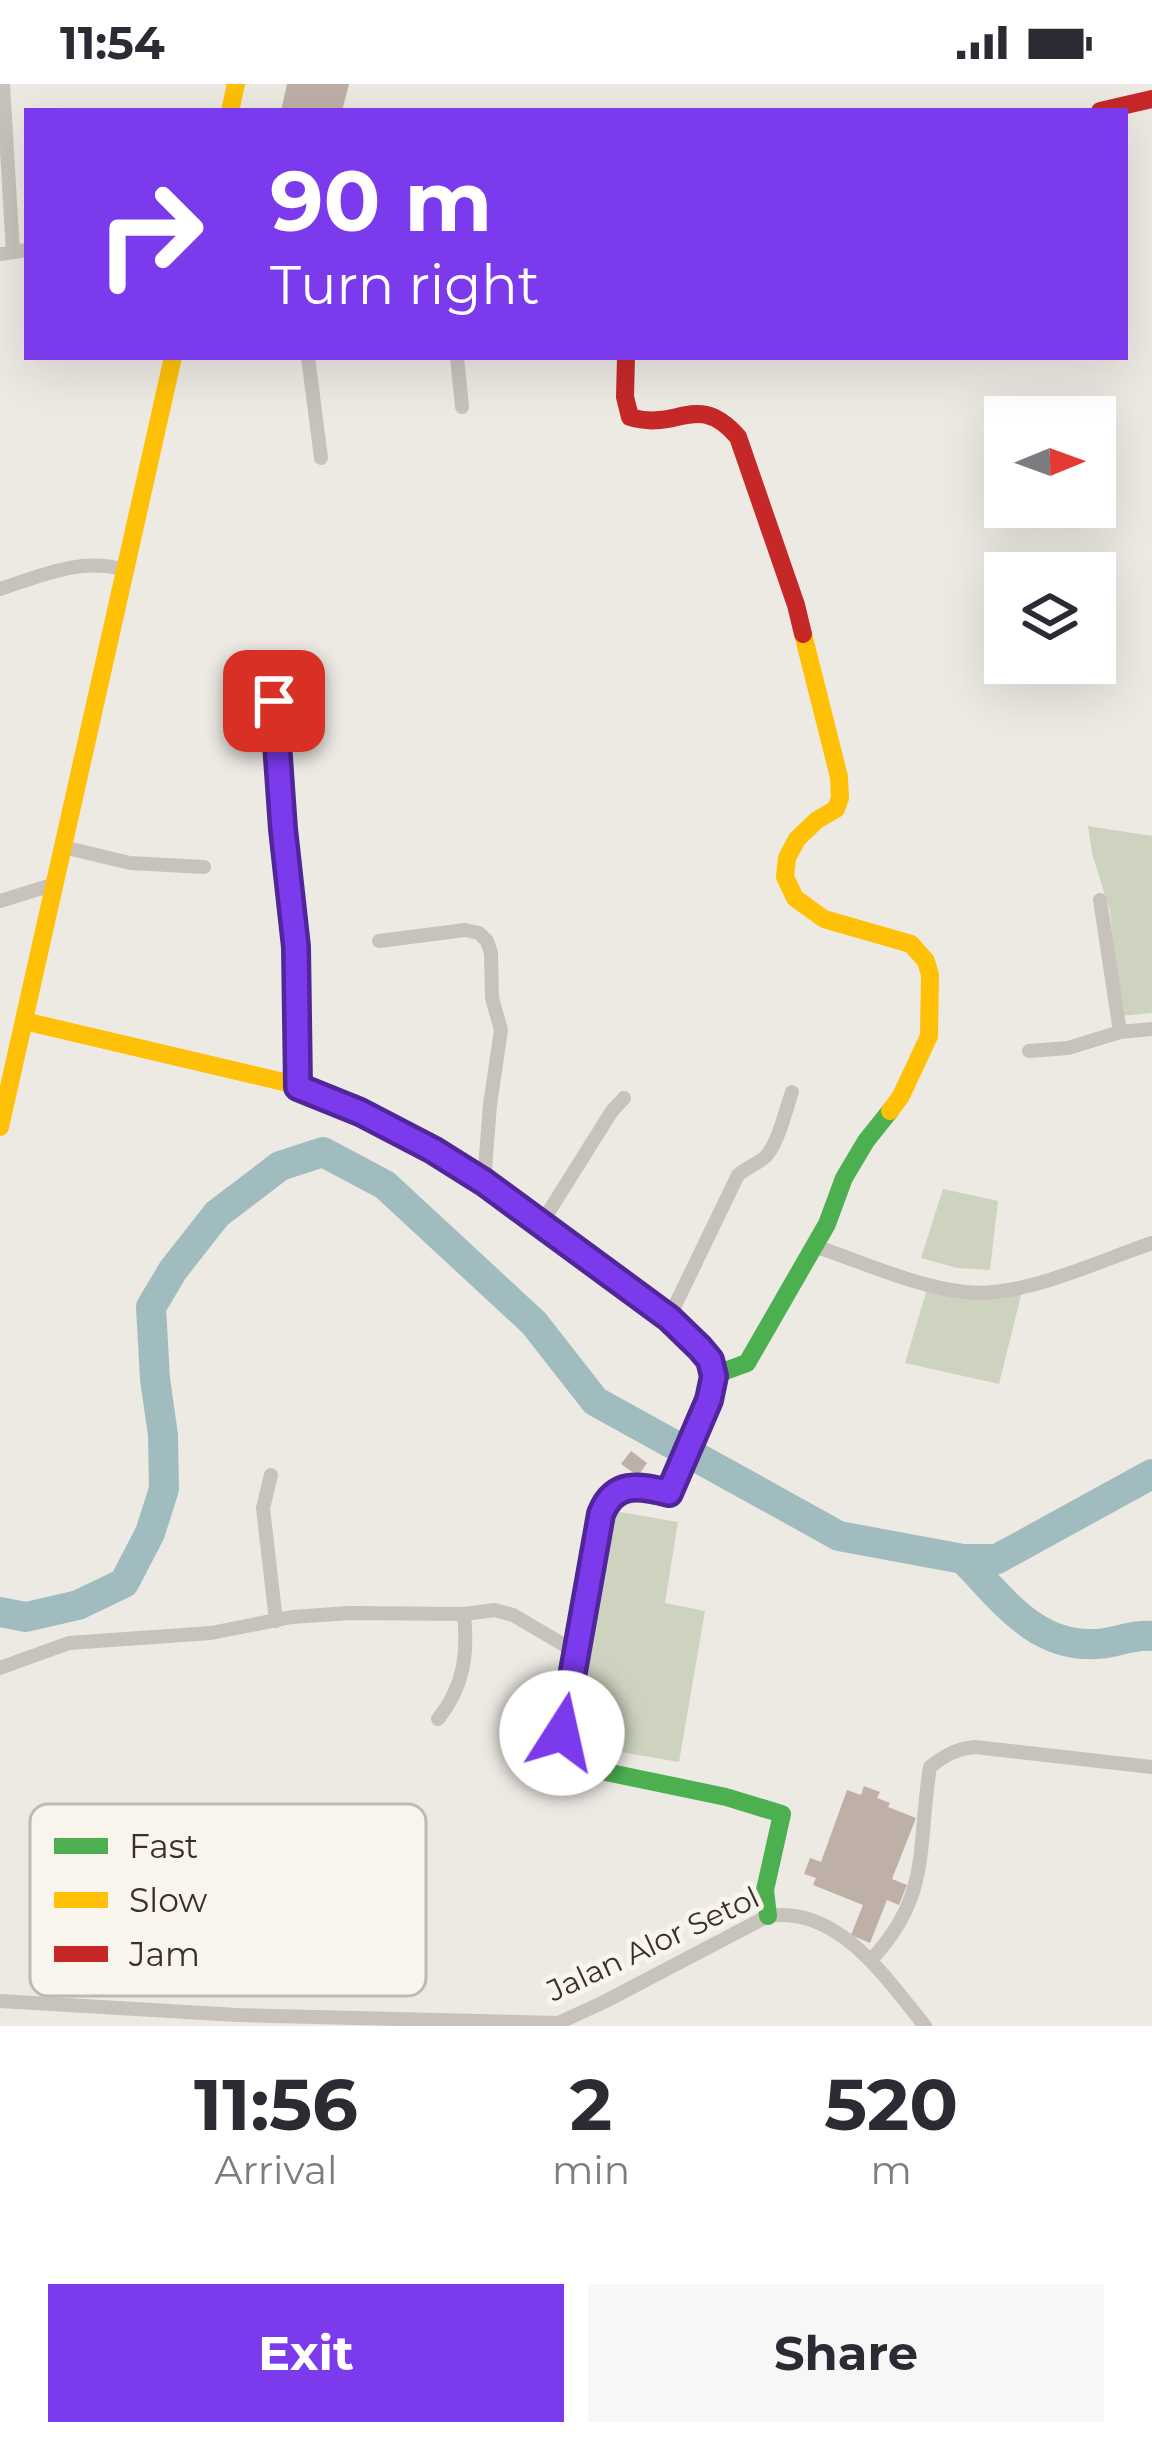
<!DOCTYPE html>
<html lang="en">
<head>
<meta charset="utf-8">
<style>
	:root { --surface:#fff; --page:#f7f7f7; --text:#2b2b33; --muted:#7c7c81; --accent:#7c3aed }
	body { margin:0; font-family:Montserrat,sans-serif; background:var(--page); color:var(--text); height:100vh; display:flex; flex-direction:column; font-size:45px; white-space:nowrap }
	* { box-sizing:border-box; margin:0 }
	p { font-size:39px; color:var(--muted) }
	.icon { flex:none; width:66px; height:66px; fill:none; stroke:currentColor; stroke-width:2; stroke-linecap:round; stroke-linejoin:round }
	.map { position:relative; height:1942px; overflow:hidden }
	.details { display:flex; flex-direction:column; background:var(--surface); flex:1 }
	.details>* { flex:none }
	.banner { position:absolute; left:24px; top:24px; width:1104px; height:252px; border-radius:0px; box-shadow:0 12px 48px #0002; background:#7c3aed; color:#fff; overflow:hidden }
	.needle { width:78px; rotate:89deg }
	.buttons { position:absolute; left:984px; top:312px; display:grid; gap:24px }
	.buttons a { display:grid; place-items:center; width:132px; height:132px; border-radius:0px; background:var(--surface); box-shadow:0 12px 48px #0002; font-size:60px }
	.pin { position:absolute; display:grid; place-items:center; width:102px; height:102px; color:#fff; margin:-51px; border-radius:24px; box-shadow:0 6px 18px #0006 }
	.me { position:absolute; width:132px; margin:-66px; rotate:10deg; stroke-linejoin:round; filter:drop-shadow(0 0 9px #0008) }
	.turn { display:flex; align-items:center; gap:42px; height:252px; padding:0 48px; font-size:54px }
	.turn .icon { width:156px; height:156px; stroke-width:2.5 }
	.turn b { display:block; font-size:84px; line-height:102px }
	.eta { display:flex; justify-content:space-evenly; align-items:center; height:204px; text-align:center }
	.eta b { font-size:72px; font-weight:700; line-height:84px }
	.cta { display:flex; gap:24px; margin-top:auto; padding:24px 48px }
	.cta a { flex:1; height:138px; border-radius:0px; background:var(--accent); color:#fff; font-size:48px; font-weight:700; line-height:138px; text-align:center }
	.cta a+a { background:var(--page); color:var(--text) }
	.status { display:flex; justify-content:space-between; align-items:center; height:84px; padding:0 60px; background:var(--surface); direction:ltr }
	.status svg { height:33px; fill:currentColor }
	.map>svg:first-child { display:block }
</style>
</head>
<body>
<div class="status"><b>11:54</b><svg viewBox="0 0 49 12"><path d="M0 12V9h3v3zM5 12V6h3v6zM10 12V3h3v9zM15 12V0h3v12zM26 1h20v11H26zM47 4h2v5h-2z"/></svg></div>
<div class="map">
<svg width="1152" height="1942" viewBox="0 0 1152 1942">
	<rect width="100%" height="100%" fill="#edeae4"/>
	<path fill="#cdd3bf" d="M1088,742L1152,752V929L1120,932L1110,827L1092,769Z
		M943,1105L998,1117L990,1186L957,1184L921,1174Z
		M929,1198L1022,1207L999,1300L905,1279Z
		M614,1427L678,1438L665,1519L705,1527L679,1678L574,1660Z"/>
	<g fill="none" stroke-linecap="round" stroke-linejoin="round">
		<path stroke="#a1bcbe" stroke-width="30" d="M963,1475C1002,1514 1034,1563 1095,1560C1115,1560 1131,1550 1152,1552
			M0,1528L26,1533L78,1521L124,1499L150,1449L164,1405L163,1351L155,1295L151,1223L173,1186L217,1130L280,1082L323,1068L385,1101L534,1239L595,1317L839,1452L963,1475H997L1152,1390"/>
	</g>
	<path fill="#bfb0a7" d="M287,0H349L342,27H281Z
		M631,1367L647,1379L638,1392L621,1380Z
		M864,1702L880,1708L877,1714L890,1719L888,1723L916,1734L892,1795L907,1801L899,1821L887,1816L870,1859L851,1851L863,1821L813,1801L816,1794L804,1790L810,1774L821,1778L847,1706L861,1711Z"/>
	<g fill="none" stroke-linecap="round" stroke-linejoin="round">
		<path stroke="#c7c2bc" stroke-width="14" d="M3,0L13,168
			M0,170L27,166
			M308,273L321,374
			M457,273L462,323
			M0,505C42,491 82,473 125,486
			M275,617L283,745L295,863L298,1003
			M63,763L130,779L204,783
			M1100,816L1120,948
			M0,817L55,800
			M379,857L465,846L479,849L487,857L491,869L492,914L501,946L490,1021L484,1098
			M1029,967L1068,964L1120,948L1152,945
			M541,1140L612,1027L624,1014
			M814,1162C863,1178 913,1202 965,1208C1020,1215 1099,1177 1152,1159
			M669,1234L738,1091C747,1084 756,1080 764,1074C777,1064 786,1025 792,1008
			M271,1391L263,1424L276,1537
			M0,1584L69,1559L211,1549L292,1533L350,1529L464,1530L495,1526L513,1531L576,1568
			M438,1635C464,1603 468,1570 464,1530
			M871,1876C932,1811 917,1762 930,1683C945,1671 956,1665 975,1663L1152,1683
			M0,1917L237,1931L558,1939L604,1918L768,1832C838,1821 886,1894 925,1942"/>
		<path stroke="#4caf50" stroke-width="18" d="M714,1291L747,1279L827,1140L844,1094L866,1057L890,1027
			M601,1687L726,1713L782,1730L765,1806L768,1832"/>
		<path stroke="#ffc107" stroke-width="18" d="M230,27L236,0
			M803,550L839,693L840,714L836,725L817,736L797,755L787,774L785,793L795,814L824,835L911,860L926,877L930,891L929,952L901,1012L890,1027
			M24,937L288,999L343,1019L426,1062L543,1141L689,1251L710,1277L714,1290L709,1318
			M0,1043L173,273"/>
		<path stroke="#c62828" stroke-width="18" d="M1100,27L1152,15
			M626,273L625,313L630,333C678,348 697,306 738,353L796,521L803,550
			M601,1687C575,1681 569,1674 562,1649L601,1430C617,1398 638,1401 669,1409L709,1318"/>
	</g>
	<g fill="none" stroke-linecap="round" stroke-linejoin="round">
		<g stroke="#51269a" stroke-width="30">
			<path id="route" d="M274,617L283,745L296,863L298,1003L360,1028L433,1066L484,1098L669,1234L700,1264L710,1276L714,1292L709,1316L669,1409C638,1401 614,1397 601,1430L562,1649"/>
		</g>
		<use href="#route" stroke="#7c3aed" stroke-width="21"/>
	</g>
	<g text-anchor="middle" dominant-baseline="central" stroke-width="10" stroke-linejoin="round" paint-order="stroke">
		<g font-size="30" fill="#38302b" stroke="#f9f4ec">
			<text transform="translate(653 1860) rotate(-25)">Jalan Alor Setol</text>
		</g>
	</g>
	<rect x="30" y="1720" width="396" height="192" rx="18" fill="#f9f4ec" stroke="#bfb9b2" stroke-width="3"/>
	<rect x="54" y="1754" width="54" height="16" fill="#4caf50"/>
	<rect x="54" y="1808" width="54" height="16" fill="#ffc107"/>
	<rect x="54" y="1862" width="54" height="16" fill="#c62828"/>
	<g font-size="33" fill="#38302b">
		<text x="129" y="1774">Fast</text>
		<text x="129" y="1828">Slow</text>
		<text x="129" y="1882">Jam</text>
	</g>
</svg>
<div class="buttons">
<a><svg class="needle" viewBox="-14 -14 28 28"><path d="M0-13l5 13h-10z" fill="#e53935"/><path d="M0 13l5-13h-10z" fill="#7c7c81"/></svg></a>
<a><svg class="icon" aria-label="layers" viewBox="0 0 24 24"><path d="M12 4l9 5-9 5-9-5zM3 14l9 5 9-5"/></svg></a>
</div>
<div class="pin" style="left:274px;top:617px;background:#d93025"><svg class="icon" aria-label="arrive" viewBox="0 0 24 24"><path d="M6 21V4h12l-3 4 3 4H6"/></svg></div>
<svg class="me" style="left:562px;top:1649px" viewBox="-20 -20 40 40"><circle r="19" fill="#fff"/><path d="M0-13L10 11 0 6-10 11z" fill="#7c3aed"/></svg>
<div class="banner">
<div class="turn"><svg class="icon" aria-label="right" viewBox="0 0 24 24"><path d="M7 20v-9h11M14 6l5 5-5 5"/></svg><div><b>90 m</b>Turn right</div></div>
</div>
</div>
<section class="details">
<div class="eta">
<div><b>11:56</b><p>Arrival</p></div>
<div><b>2</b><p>min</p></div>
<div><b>520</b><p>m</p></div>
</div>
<div class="cta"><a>Exit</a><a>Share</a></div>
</section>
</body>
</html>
